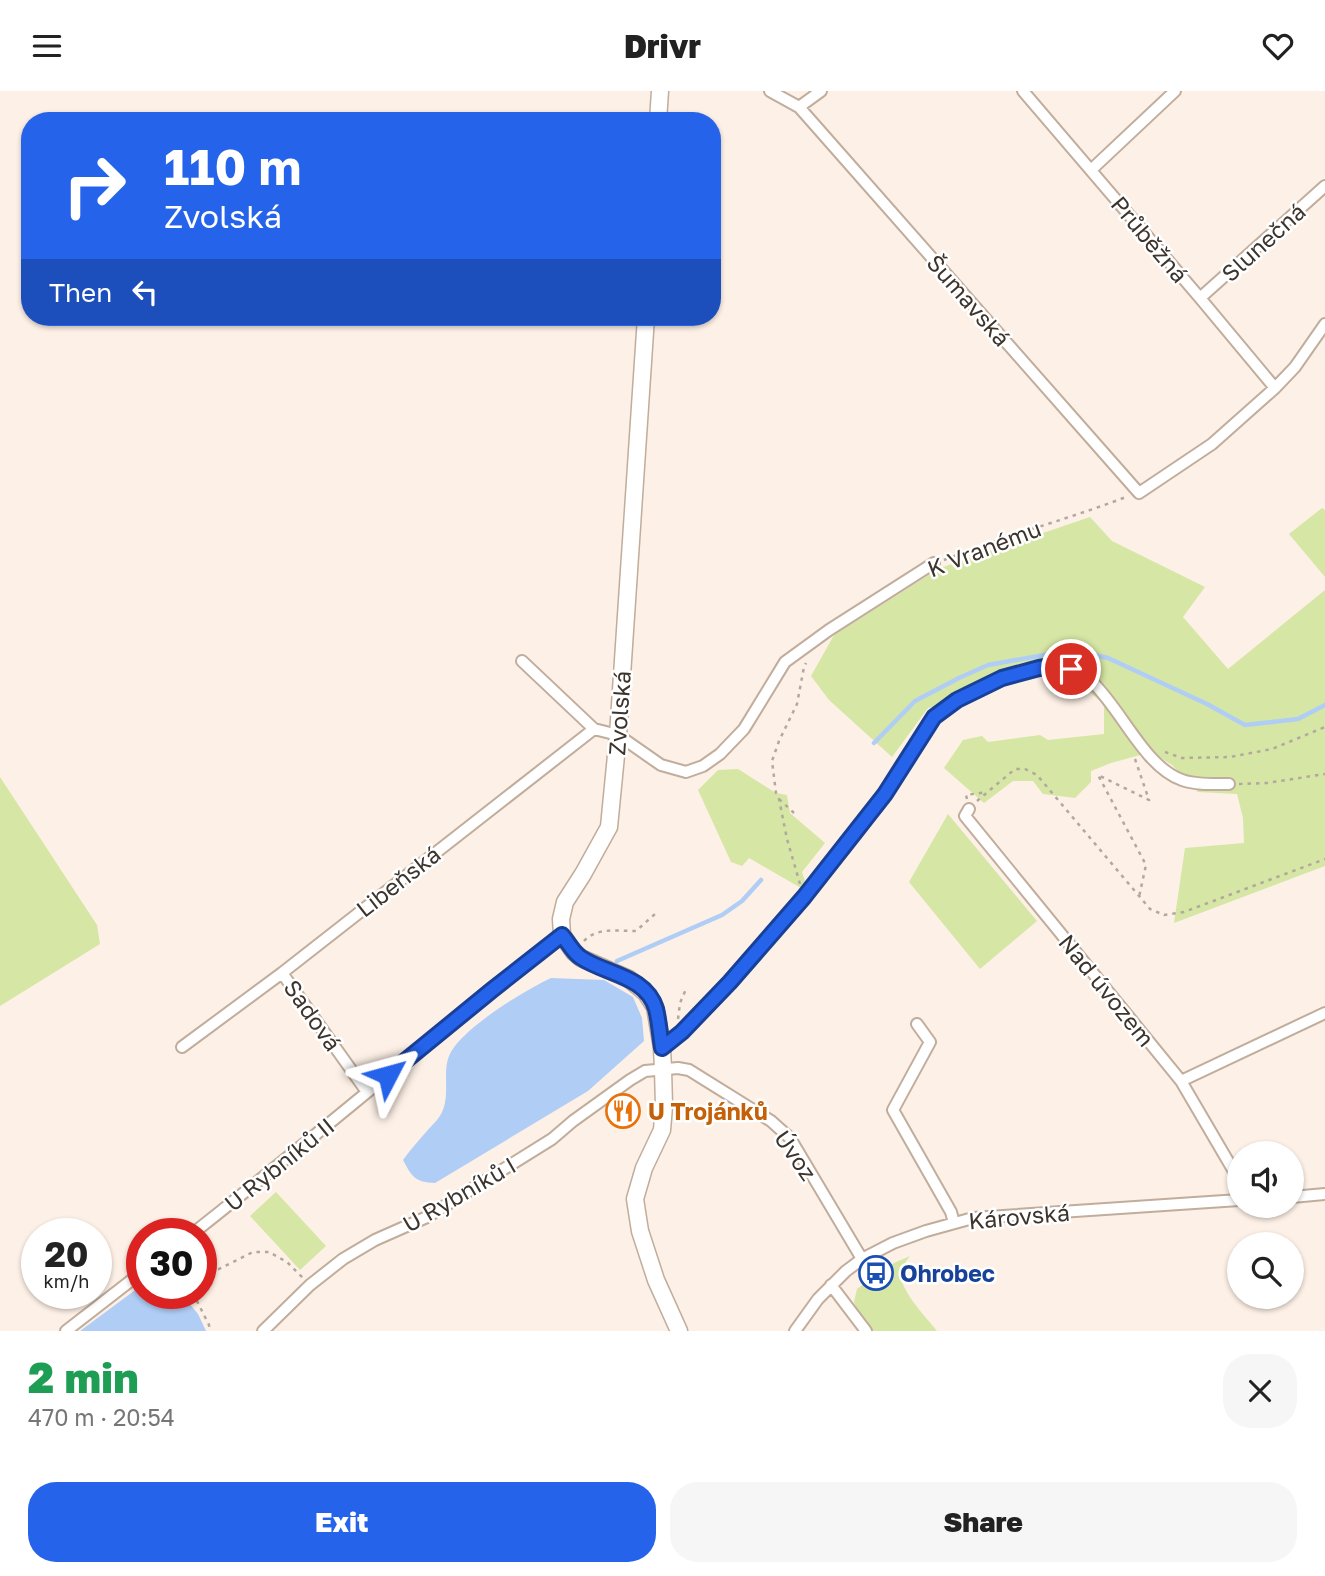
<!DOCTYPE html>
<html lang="en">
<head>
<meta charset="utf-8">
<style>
	:root { --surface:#fff; --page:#f6f6f6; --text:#222; --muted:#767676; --accent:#2563eb }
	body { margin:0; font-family:"Golos Text",sans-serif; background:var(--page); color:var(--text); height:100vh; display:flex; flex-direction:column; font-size:26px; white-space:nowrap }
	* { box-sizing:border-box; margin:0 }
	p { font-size:23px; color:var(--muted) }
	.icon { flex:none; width:38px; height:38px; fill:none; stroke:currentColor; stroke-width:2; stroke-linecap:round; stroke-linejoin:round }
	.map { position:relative; height:1240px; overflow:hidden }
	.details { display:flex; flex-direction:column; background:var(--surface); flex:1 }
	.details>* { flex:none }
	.banner { position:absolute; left:21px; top:21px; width:700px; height:214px; border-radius:28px; box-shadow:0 2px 5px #0004; background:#2563eb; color:#fff; overflow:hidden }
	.fabs { position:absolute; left:1227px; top:1050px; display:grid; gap:14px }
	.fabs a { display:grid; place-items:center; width:77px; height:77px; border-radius:50%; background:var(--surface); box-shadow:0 2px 5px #0004; font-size:35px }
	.speed { position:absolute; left:21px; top:1127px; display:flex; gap:14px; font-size:35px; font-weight:700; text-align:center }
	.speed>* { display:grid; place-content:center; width:91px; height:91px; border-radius:50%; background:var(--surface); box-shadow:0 2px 5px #0004; line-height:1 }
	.speed small { font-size:18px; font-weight:400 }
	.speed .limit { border:10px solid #d22; background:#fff; color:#111 }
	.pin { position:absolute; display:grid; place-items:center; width:60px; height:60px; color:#fff; margin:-30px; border:4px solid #fff; border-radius:50%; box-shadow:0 2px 7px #0007 }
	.me { position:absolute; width:77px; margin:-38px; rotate:51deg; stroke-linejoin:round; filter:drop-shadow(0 0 5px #0008) }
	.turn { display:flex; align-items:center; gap:24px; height:147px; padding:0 28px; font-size:32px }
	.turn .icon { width:91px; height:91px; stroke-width:2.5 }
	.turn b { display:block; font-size:49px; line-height:60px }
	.then { display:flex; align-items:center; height:66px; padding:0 28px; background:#0003; gap:14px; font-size:26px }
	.round { display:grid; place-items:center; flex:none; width:74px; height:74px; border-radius:28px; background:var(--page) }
	.head { display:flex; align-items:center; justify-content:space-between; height:119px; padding:0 28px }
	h1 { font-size:42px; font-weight:800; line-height:52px; color:#1e9e55 }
	.action { display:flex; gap:14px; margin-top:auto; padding:14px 28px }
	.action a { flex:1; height:80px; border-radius:28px; background:var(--accent); color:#fff; font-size:28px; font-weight:800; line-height:80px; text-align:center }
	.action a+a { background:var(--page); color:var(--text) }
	header { display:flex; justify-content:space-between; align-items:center; height:91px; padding:0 28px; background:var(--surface); font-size:32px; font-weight:800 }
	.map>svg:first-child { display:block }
</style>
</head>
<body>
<header><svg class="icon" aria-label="menu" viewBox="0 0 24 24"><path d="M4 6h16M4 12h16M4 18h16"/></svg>Drivr<svg class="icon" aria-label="heart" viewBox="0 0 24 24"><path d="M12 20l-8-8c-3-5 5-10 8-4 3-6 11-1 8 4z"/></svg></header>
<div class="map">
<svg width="1325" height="1240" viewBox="0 0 1325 1240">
	<rect width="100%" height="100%" fill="#fdf0e6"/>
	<path fill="#d6e6a4" d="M1322,417L1325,419V486L1289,443Z
		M1090,426L1112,450L1205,496L1183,526L1228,578L1325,499V775L1174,832L1185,757L1244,752L1243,727L1237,703L1198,701L1172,674L1151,661L1111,672L1091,680V691L1075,707L1043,703L1033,690H1013L984,712L944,677L963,649L982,645L988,651L1040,644L1048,649L1104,643V613L1067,583L1042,581L1011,589L964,610L928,617L892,666L829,609L811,585L834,544L940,477Z
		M738,678L776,702L787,704L790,722L825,752L802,781L805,790L801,797L749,767L742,775L731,771L698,699L718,679Z
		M0,686L97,834L100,853L0,915Z
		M948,723L1037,830L980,878L909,791Z
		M276,1101L326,1155L300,1179L250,1125Z
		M910,1165C907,1169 903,1174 901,1179C897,1197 926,1226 937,1240H872L861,1227L854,1211L857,1198L894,1172Z"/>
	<path fill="#b0cdf6" d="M551,887L604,889L633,906L642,927L644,950L588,1000L435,1092C415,1091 412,1086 403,1069C411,1058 419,1049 427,1040C432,1034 438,1029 441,1023C451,1005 442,982 449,965C459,939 525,899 551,887Z
		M142,1194V1202H181L198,1223L206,1240H80Z"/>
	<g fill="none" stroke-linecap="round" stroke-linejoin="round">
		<path stroke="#b0cdf6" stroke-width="4.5" d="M874,652L915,610L959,587L988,574L1072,559L1108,567L1207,613L1245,634L1298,628L1325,614
			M617,870L722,824L742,810L761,789"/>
		<g stroke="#c1ad9c" stroke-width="14">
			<path id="street" d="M770,0L799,16L821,0
				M1023,0L1200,207L1275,297
				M799,16L1139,402L1212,353L1275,297L1295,276L1325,233
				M1091,79L1175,0
				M1200,207L1325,95
				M522,570L594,638
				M969,718L965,725L1181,990L1239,1089
				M282,882L367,1001
				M917,933L930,951L893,1019L951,1121L954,1132
				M182,956L282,882L594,638L618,644L661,674L686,681L703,675L720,663L744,638L785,571L829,539L934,472
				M662,957C699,930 729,892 759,858C803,808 848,757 886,702C898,684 909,666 920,648C925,641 929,632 935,626C957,602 1023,575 1055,574C1108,573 1131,671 1182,689C1196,694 1214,693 1229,693
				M1181,990L1325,922
				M1292,1106L1325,1103
				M192,1143C317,1045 437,941 562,844
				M831,1194L866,1240
				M66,1240L142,1181
				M263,1240L310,1194L343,1168L375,1149L427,1126L552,1048L573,1030L630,989L645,980L678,977L689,979L771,1030L790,1047L862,1168
				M795,1240L818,1208L846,1180L862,1168L893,1152L926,1140L973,1127L1239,1109"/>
		</g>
		<g stroke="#c1ad9c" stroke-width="19">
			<path id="secondary" d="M658,30L660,0
				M646,226L618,644L609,736L583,783L565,811L561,828L562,844L574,861L581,867L629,888L646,902L655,916L662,957L663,978L664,1015L662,1039L644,1077L635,1108L640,1140L656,1189L679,1240"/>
		</g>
		<path stroke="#b3a89f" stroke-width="2.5" stroke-dasharray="3.5 5" stroke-linecap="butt" d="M944,469C1004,445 1066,429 1126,406
			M1165,661L1182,667L1230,666L1272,658L1325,636
			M1135,668L1149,709L1098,684L1146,774L1139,806
			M1239,693L1267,692L1325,683
			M779,708L794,722
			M967,708L966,704L987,701
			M977,710L1015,678H1025L1037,684L1150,818L1164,824L1184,821L1325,768
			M800,793L787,748L779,708L776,702L772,670L779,650L797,613L804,576L806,572
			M584,850C597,836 618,840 636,840L655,823
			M678,928L680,912L686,898
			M201,1179L219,1178L253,1161H269L287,1171L303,1187
			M193,1202L209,1234L210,1240"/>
		<use href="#street" stroke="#fff" stroke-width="10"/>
		<use href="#secondary" stroke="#fff" stroke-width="16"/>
	</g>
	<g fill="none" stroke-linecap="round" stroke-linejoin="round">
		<g stroke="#184099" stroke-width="18">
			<path id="route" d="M388,984L492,899L562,844C568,851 572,860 580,866C604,883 646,884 656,918C659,930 660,944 662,957L682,941L730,891L804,806L885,703L934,626L957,609L1002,587L1039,577L1057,574L1071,578"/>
		</g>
		<use href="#route" stroke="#2563eb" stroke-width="12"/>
	</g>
	<defs>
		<g id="restaurant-ring" transform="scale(1.75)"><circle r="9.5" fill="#fff" stroke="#e8710a" stroke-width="1.5"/><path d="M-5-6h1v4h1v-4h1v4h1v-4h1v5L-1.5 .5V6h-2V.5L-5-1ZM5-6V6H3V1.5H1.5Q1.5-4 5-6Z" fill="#e8710a"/></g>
		<g id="bus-ring" transform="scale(1.75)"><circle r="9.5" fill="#fff" stroke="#1a4fb4" stroke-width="1.5"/><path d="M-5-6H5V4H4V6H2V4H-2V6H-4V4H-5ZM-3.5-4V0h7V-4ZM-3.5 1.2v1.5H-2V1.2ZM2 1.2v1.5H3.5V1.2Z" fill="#1a4fb4"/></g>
	</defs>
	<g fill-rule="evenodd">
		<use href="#restaurant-ring" x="623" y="1020"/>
		<use href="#bus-ring" x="876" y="1182"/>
	</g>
	<g text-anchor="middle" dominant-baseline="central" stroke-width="5" stroke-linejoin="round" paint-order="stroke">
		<g font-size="23" fill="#3c342d" stroke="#fff">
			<text transform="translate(1150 148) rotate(50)">Průběžná</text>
			<text transform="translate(1263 151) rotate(-42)">Slunečná</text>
			<text transform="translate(969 209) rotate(49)">Šumavská</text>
			<text transform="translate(984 457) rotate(-21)">K Vranému</text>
			<text transform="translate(619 622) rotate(-86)">Zvolská</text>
			<text transform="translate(398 790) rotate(-38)">Libeňská</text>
			<text transform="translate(1107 899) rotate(51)">Nad úvozem</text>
			<text transform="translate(313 924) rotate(55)">Sadová</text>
			<text transform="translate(796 1064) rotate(55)">Úvoz</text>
			<text transform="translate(279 1073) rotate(-39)">U Rybníků II</text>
			<text transform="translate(459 1103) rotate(-30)">U Rybníků I</text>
			<text transform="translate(1019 1125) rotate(-5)">Károvská</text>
		</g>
		<g font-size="23" font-weight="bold" fill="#c56008" stroke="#fff" text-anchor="start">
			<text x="648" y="1020">U Trojánků</text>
		</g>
		<g font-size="23" font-weight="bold" fill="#164399" stroke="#fff" text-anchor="start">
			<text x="900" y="1182">Ohrobec</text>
		</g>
	</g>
</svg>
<div class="fabs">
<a><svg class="icon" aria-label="sound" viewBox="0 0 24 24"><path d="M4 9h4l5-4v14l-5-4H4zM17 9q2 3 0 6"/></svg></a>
<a><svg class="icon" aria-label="search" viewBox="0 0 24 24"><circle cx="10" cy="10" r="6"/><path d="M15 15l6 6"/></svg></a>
</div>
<div class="speed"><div>20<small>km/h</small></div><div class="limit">30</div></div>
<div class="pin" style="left:1071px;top:578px;background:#d93025"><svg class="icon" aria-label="arrive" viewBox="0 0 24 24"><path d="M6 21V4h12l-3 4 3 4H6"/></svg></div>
<svg class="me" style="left:388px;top:984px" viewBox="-20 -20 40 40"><path d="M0-17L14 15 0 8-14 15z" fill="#2563eb" stroke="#fff" stroke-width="4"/></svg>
<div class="banner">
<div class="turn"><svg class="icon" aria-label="right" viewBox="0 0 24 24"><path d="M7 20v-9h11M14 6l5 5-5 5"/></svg><div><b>110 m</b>Zvolská</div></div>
<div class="then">Then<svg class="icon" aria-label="left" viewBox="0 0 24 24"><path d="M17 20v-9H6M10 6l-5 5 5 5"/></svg></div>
</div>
</div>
<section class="details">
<div class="head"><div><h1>2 min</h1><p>470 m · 20:54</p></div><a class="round"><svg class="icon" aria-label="close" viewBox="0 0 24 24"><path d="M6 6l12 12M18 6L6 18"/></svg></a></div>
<div class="action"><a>Exit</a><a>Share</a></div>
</section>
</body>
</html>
